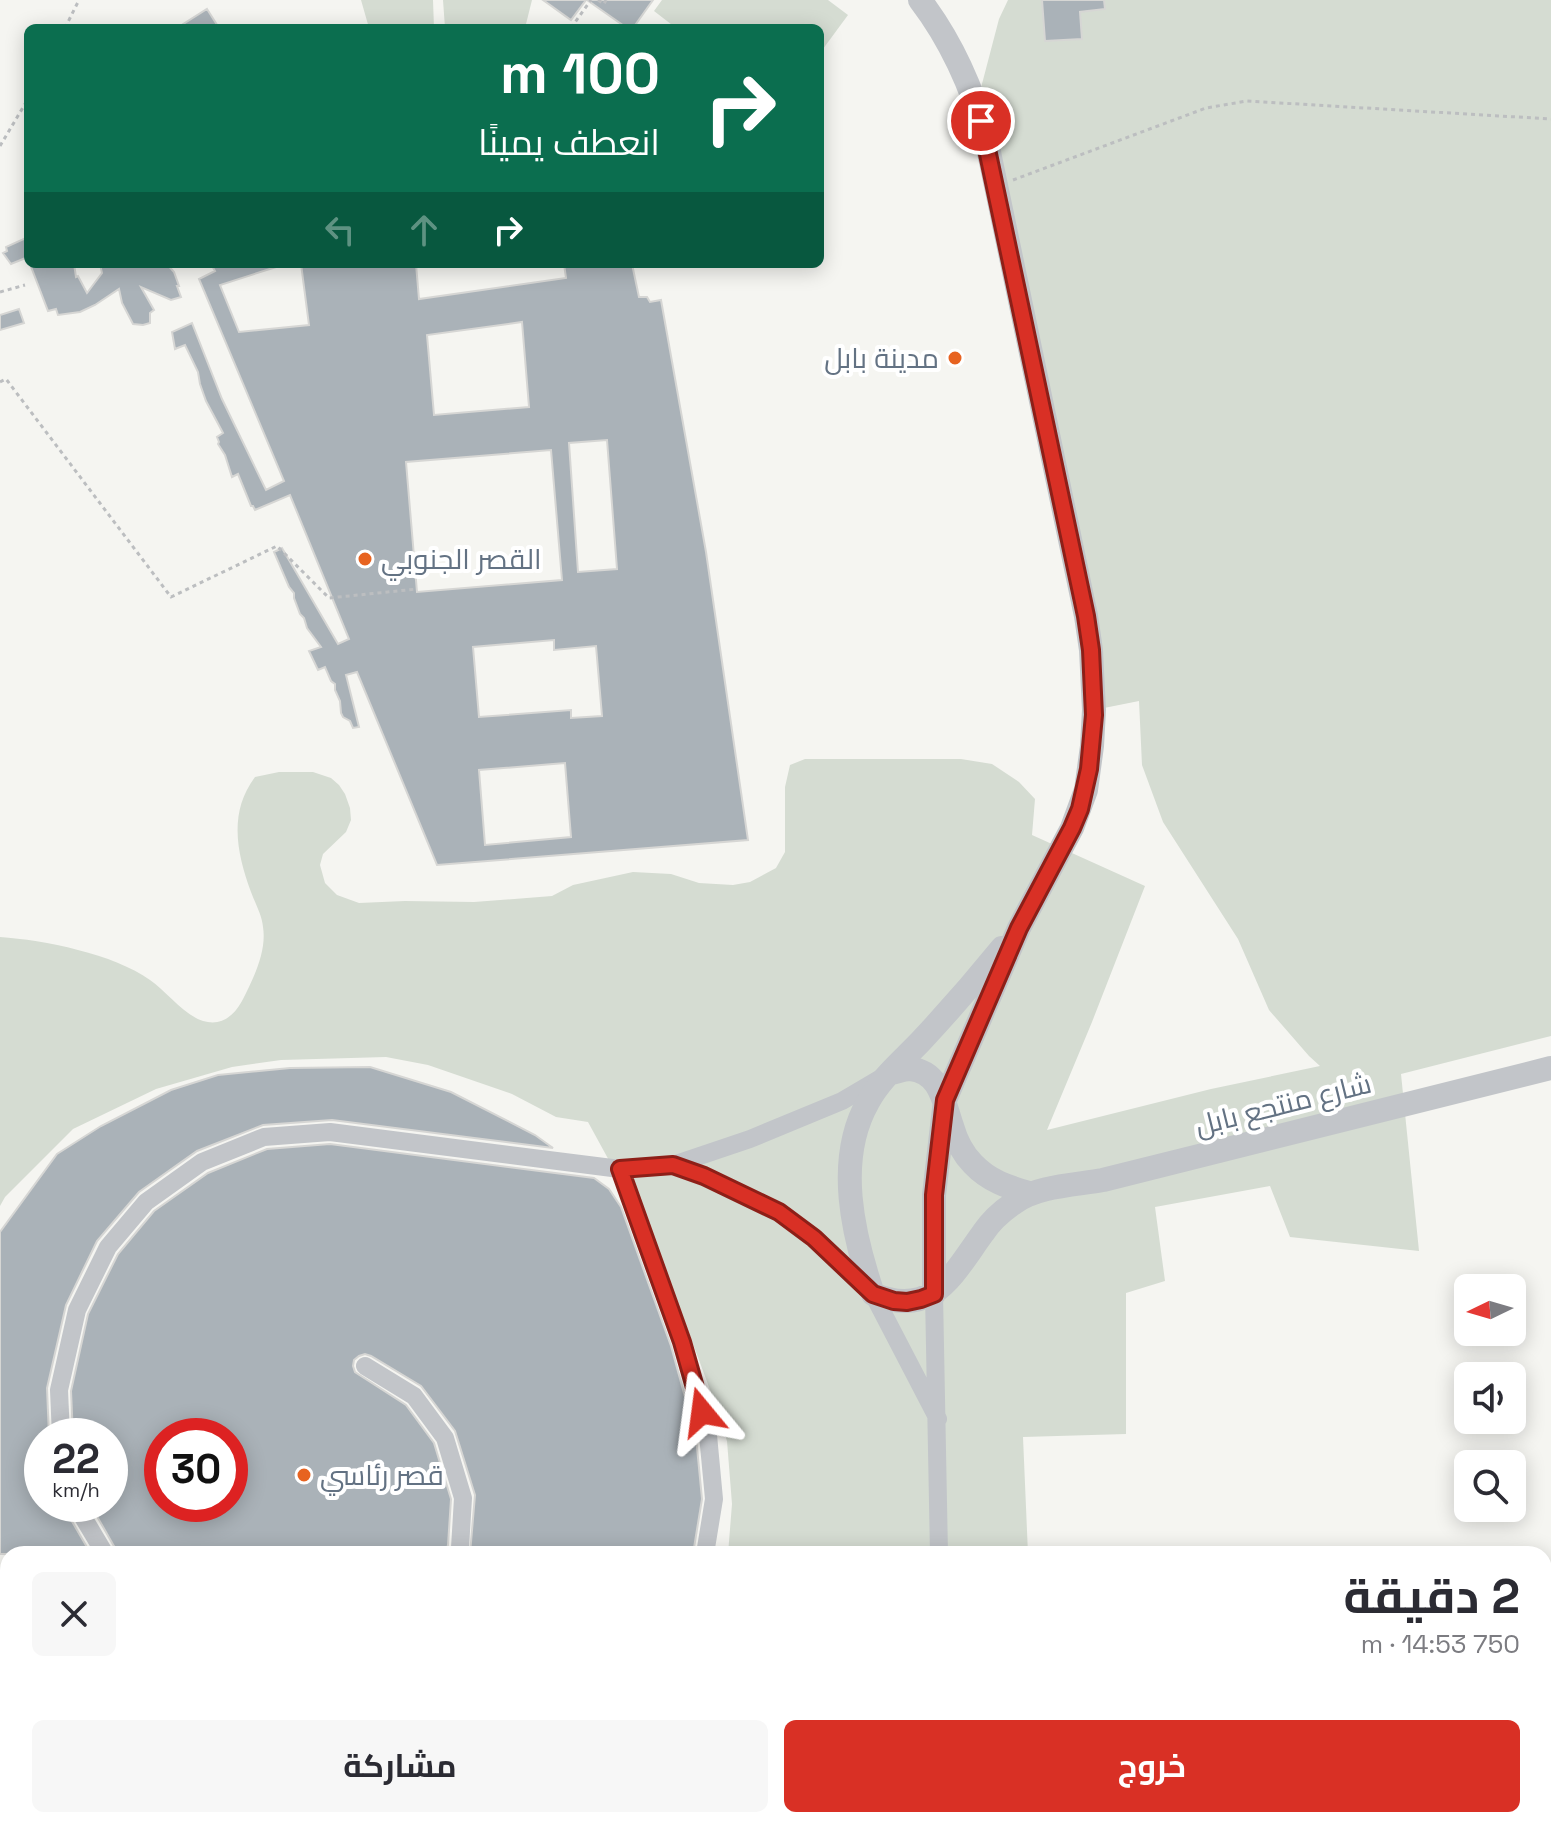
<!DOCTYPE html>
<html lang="ar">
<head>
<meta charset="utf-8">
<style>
	:root { --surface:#fff; --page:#f7f7f7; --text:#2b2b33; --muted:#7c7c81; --accent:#d93025 }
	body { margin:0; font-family:"Space Grotesk",Cairo,sans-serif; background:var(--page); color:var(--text); direction:rtl; height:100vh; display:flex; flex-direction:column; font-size:30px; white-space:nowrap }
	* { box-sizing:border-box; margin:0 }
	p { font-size:26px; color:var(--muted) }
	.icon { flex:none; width:44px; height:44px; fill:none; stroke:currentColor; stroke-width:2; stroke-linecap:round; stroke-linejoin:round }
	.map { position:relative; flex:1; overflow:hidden; direction:ltr }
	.drawer { position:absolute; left:0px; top:1546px; width:1552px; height:282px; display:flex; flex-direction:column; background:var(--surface); border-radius:24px 24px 0 0; box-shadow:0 4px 20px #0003; direction:rtl }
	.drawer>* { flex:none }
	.hud { position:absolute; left:24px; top:24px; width:800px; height:244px; border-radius:12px; box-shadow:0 4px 20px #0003; direction:rtl; background:#0b6e4f; color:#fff; overflow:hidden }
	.needle { width:52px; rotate:265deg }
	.fabs { position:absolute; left:1454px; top:1274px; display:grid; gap:16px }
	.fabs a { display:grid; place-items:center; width:72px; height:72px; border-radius:12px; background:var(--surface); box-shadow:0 4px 20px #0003; font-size:40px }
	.speed { position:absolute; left:24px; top:1418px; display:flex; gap:16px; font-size:40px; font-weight:700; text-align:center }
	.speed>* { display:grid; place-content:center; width:104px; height:104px; border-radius:50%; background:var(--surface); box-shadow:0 4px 20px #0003; line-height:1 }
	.speed small { font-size:20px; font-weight:400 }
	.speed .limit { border:12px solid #d22; background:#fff; color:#111 }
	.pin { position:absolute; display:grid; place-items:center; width:68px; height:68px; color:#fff; margin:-34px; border:4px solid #fff; border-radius:50%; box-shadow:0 2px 8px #0007 }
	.me { position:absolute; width:88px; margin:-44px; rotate:344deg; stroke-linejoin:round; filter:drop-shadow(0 0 6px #0008) }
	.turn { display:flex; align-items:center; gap:28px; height:168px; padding:0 32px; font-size:36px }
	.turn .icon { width:104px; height:104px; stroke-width:2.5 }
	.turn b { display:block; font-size:56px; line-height:68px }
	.lanes { display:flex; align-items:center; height:76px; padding:0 32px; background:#0003; justify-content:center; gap:40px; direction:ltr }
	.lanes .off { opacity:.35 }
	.round { display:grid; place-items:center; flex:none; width:84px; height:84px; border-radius:12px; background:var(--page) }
	.overview { display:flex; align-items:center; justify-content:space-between; height:136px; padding:0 32px }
	h1 { font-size:48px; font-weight:700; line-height:60px }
	.primary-button { display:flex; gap:16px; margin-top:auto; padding:16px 32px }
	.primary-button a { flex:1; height:92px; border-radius:12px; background:var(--accent); color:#fff; font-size:32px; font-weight:700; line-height:92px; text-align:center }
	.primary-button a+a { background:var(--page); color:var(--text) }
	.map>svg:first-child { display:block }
</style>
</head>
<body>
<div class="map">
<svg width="1551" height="1827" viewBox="0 0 1551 1827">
	<rect width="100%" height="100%" fill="#f5f5f1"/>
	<path fill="#d5dcd2" d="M361,0H433L434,28H369Z
		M443,0H532L525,28H445Z
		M662,0H828L848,15L820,53V28H676L654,11Z
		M1008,0H1551V1036L1401,1074L1419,1251L1290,1237L1270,1186L1155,1207L1165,1281L1126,1293V1434L1023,1437L1028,1554H728L732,1504L727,1441L709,1387L658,1250L588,1122L556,1117L512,1094L428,1065L386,1057L281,1060L232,1067L156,1089L73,1129L5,1197L0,1206V937C44,940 114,954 150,980C166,991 184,1015 203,1021C221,1026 233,1017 242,1001C253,979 267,952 263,927C262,915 255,903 251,892C237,854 228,813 255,777L279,772H313L331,778L339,785L345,794L350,808L351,820L346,832L323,854L320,865L325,883L337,895L359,903L405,901L474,902L552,896L573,885L633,872L671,874L699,883L733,885L750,882L776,868L785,852V787L790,765L805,759H961L992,764L1019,782L1035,799L1032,835L1145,886L1092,1022L1047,1130L1211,1089L1320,1066L1309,1056L1269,1010L1238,939L1163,822L1142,765L1139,701L1094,710L977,103L999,19Z
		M1544,1752L1551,1755V1827H554L568,1820H1544Z"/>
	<path fill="#bdc6cd" d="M0,1799L8,1803V1820H36L48,1827H0Z"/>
	<path fill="#aab2b8" stroke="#d6d6d4" stroke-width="2" fill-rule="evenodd" d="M543,0H586L571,20Z
		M587,0H653L633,28H627Z
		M1042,0H1104L1105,9L1080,12L1082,39L1045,41Z
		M207,9L219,28H177Z
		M28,237V257L11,264L3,253L7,251L6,247Z
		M30,264H74L76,277L78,276L87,293L102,273L100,264H167L174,272L179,286H177L181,297L171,300L141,287L154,310L150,313V323L143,325L133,324L122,303L119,289L95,305L80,312L58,315L56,309L48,311Z
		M211,264H275L276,267L220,285L239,332L309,325L301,264H416L419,299L566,278L564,264H632L639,297H647L650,302L661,300L706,552L748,840L437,865L357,672L346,675L359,727L353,728L350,721L343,717L341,713L340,701L335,690V684L331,681L325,667L318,670L309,651L321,647L307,628L304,618L300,614L294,598V593L289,587L274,552L282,548L338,644L349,639L290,495L255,510L253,506H251L238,474L232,477L225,455L218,444L219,442L217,437L223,433L206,401L200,384L198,372L185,345L175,349L172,332L192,323L222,399L266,490L284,481L199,279L215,271ZM522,322L529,407L434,415L427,335ZM607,440L617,569L578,572L569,443ZM551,450L562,580L417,592L406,462ZM554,640V650L596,646L602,716L571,718V710L479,717L473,647ZM565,763L571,837L485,845L479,770Z
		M19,309L24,323L0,330V315Z
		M370,1067L451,1092L535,1135L553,1148L332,1120L263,1125L197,1151L139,1192L97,1241L66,1305L47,1388L49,1436H42V1504H66L70,1518L91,1554H0V1232L57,1154L101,1126L171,1090L218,1075L290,1068Z
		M330,1144L594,1178L609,1189L621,1207L671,1346L696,1437L702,1499L693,1554H470L475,1495L455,1431L421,1386L371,1356L365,1354L359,1356L354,1360L353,1366L355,1372L406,1405L434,1443L451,1499L448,1545L445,1554H117L115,1548L90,1504H110V1436H73L71,1391L88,1314L118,1254L154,1211L208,1173L267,1149ZM162,1436H230V1504H162Z"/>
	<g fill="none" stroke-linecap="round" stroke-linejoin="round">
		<path stroke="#bcbec0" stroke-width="3" stroke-dasharray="4 4" stroke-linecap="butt" d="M598,0L604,4L606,0
			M65,28L79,0
			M571,28L591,0
			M0,146L28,99
			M1013,180L1206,108L1247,101L1551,119
			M0,292L25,285
			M0,382L6,379L171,597L277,546L329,598L417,589"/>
		<path stroke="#c2c5c9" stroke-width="9" d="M1129,1820L1149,1827
			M1463,1820V1827"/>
		<path stroke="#c2c5c9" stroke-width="18" d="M673,1165L704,1176L779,1212L814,1238L842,1263L873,1294L938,1419
			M934,1294L939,1554
			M365,1366L414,1396L445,1438L463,1498L460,1548L457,1554
			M61,1436L59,1390L77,1310L108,1247L146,1202L202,1162L264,1137L330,1132L620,1169
			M78,1504L80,1512L105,1554
			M705,1554L714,1499L708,1435L682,1342L620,1169L673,1165L750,1139L842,1101L881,1078
			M0,1661L8,1674
			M160,1820L171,1827
			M526,1827L535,1820
			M934,1827L936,1820"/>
		<path stroke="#c2c5c9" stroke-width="24" d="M920,0C952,42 972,87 986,138L1086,616L1091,650L1094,710L1092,746L1086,790L1072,828L1019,928L945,1100L934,1195V1294
			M1002,948C976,980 949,1011 921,1041C903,1060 880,1079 868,1102C835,1160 853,1235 873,1294C933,1319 953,1274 983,1233C991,1221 1002,1211 1014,1203C1036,1186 1075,1185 1103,1180L1551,1068
			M891,1073C896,1072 904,1069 910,1069C940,1071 944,1103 952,1126C956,1140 963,1154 973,1164C989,1181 1008,1187 1029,1193"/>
	</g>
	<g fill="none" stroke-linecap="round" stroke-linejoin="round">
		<g stroke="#8d1f18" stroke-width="20">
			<path id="route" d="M702,1412L682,1342L620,1169L673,1165L704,1176L779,1212L814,1238L873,1294L894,1301L907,1302L921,1299L934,1294V1195L945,1100L1019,928L1072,828L1080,809L1089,769L1094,715L1091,650L1086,616L981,121"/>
		</g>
		<use href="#route" stroke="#d93025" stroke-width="14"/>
	</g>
	<g fill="#e76320" stroke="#fff" stroke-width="3">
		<circle cx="955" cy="358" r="8"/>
		<circle cx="365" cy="559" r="8"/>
		<circle cx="304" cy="1475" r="8"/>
	</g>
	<g text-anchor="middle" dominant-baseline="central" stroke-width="8" stroke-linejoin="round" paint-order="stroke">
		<g font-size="28" fill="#637283" stroke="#fff" text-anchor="start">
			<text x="939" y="358" text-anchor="end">مدينة بابل</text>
			<text x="381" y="559">القصر الجنوبي</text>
			<text x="320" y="1475">قصر رئاسي</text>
		</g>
		<g font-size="28" fill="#637283" stroke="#fff">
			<text transform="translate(1283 1104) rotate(-14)">شارع منتجع بابل</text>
		</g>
	</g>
</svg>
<div class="fabs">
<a><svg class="needle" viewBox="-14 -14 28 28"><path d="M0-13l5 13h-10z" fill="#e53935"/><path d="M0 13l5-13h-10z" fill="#7c7c81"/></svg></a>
<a><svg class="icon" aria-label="sound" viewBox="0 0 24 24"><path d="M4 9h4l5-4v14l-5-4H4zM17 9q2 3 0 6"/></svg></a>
<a><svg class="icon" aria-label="search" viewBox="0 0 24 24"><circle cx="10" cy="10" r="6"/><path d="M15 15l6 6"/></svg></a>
</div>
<div class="speed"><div>22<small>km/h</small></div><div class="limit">30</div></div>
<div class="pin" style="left:981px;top:121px;background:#d93025"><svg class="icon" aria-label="arrive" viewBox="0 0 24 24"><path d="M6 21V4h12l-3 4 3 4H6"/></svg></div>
<svg class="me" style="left:702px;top:1412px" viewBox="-20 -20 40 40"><path d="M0-17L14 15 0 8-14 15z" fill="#d93025" stroke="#fff" stroke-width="4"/></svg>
<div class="hud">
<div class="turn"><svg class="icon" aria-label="right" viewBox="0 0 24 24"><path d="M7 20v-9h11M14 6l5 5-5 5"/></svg><div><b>100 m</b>انعطف يمينًا</div></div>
<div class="lanes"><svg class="icon off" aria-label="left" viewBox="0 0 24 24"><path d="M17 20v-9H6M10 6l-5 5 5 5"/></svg><svg class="icon off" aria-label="ahead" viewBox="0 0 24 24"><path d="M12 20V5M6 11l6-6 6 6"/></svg><svg class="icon" aria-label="right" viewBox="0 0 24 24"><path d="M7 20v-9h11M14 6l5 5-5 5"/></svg></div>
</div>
<section class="drawer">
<div class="overview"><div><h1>2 دقيقة</h1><p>750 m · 14:53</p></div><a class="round"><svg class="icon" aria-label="close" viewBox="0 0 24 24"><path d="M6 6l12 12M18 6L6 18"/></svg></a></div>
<div class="primary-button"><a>خروج</a><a>مشاركة</a></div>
</section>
</div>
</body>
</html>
